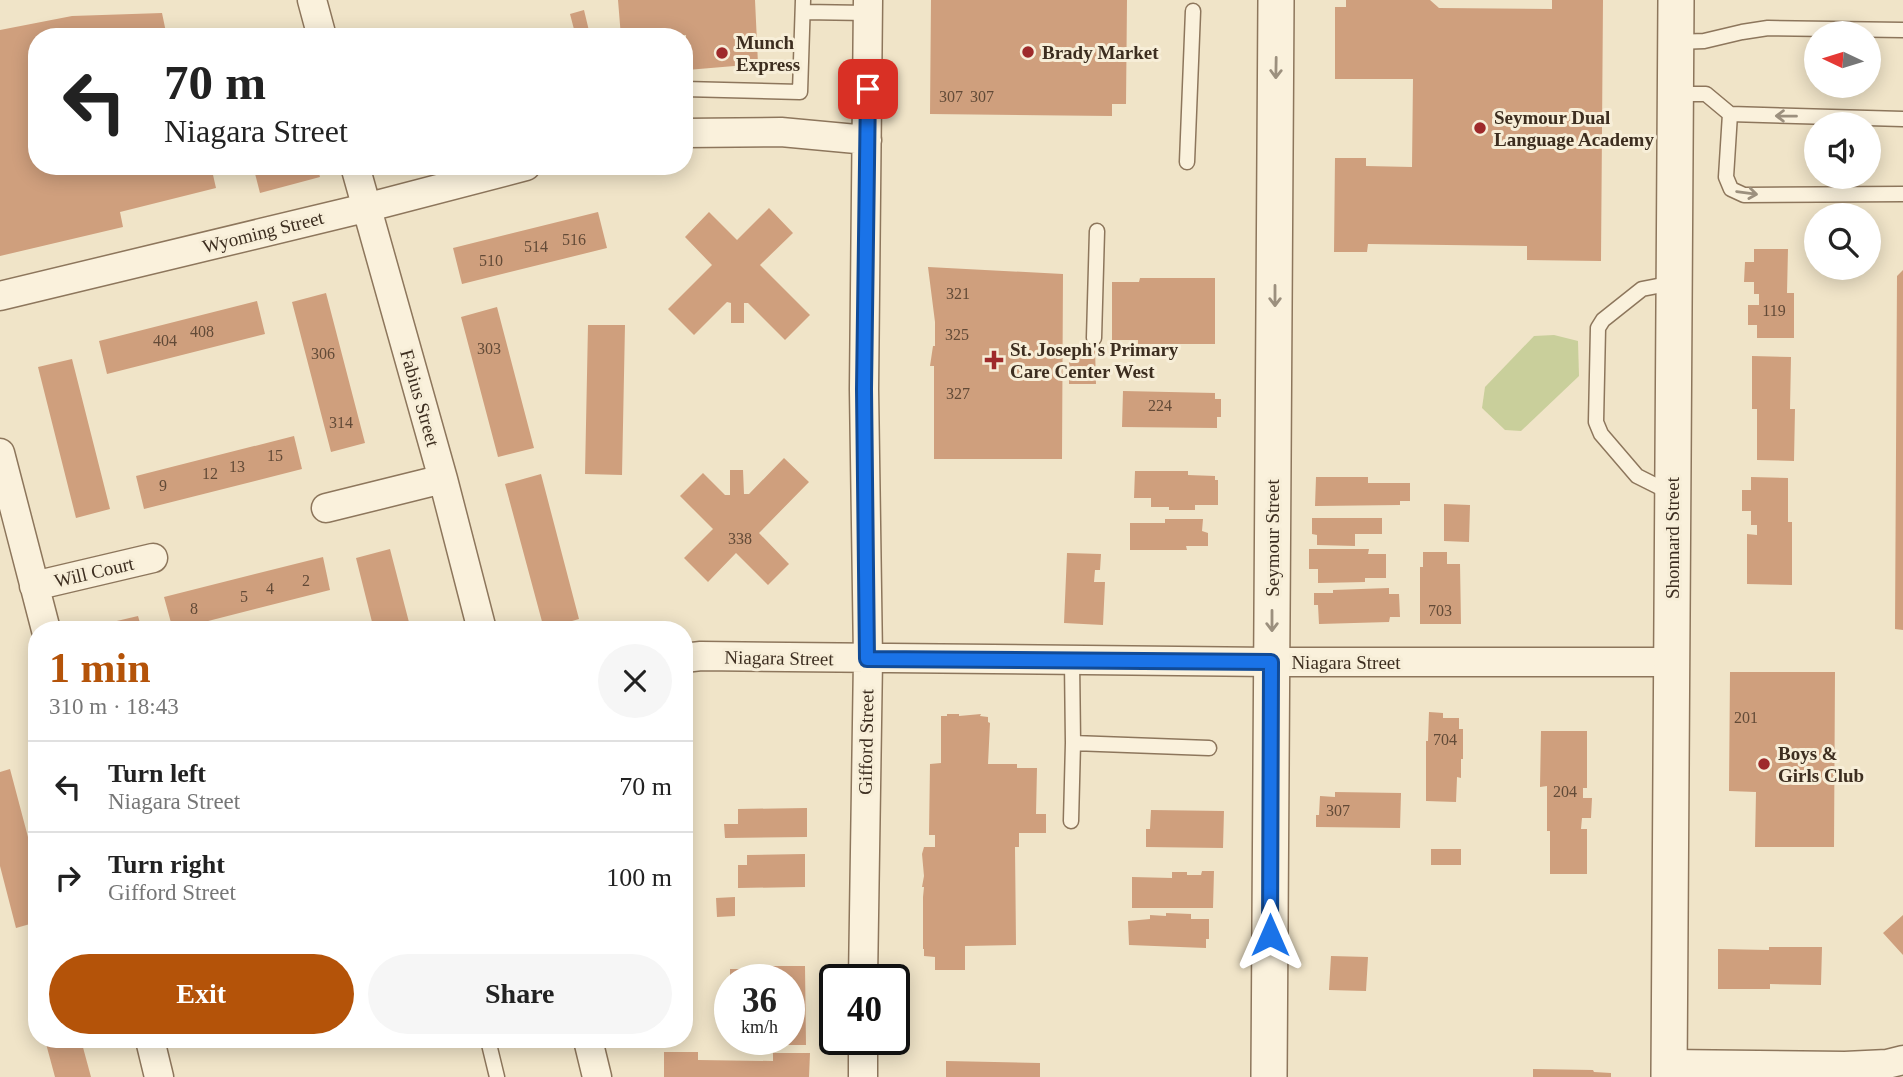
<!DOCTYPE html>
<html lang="en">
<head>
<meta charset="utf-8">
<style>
	:root { --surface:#fff; --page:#f6f6f6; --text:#222; --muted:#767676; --line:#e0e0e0; --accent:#b45309 }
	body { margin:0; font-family:Georgia,serif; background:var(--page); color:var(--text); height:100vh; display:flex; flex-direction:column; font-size:26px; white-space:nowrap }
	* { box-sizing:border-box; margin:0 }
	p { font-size:23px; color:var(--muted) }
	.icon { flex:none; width:38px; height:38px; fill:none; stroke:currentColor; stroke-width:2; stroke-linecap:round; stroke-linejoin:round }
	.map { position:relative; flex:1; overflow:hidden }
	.drawer { position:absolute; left:28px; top:621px; width:665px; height:427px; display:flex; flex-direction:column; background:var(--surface); border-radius:28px; box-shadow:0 4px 18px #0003 }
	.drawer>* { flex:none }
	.guide { position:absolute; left:28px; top:28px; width:665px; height:147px; border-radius:28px; box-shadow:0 4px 18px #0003; background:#fff; color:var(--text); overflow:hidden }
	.needle { width:46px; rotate:274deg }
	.tools { position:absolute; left:1804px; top:21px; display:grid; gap:14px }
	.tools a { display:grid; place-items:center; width:77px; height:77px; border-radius:50%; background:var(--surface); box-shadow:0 4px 18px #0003; font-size:35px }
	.speed { position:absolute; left:714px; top:964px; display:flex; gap:14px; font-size:35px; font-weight:700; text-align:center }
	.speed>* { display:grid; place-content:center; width:91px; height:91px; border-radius:50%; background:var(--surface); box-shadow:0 4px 18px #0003; line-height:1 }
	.speed small { font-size:18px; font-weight:400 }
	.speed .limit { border:4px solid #111; border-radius:10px; background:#fff; color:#111 }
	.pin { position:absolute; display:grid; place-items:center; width:60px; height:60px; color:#fff; margin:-30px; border-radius:14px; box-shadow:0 4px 10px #0006 }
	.me { position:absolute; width:77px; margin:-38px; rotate:0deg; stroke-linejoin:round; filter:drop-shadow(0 0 5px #0008) }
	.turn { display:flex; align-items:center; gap:24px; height:147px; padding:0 21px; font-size:32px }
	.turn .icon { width:91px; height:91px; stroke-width:2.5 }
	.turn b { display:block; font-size:49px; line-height:60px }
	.round { display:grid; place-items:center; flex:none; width:74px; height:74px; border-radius:37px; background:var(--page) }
	.headline { display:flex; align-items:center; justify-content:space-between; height:119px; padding:0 21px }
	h1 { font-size:42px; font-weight:600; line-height:52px; color:var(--accent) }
	.action { display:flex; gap:14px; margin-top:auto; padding:14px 21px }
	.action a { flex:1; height:80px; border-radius:42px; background:var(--accent); color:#fff; font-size:28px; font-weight:600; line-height:80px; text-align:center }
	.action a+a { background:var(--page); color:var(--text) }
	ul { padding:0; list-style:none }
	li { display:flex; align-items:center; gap:21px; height:91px; padding:0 21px; border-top:2px solid var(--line) }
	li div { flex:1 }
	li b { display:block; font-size:26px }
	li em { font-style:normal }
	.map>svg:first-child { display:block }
</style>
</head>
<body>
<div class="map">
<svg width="1903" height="1077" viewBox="0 0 1903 1077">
	<rect width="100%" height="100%" fill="#f0e4c8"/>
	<path fill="#c9cf9b" d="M1554,335L1578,341L1579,376L1521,431L1505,430L1482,408L1485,387L1534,336Z"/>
	<path fill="#cf9f7d" d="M618,0H755L758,64L687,70L686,35L621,37Z
		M931,0H1127L1126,104H1112V116L930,114Z
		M1346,0H1430L1439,8L1552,9V0H1603L1601,261L1527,260V246L1368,244L1367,252H1334L1335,158H1366V166L1412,167L1413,79H1335V7H1346Z
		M584,10L590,35L576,37L570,14Z
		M162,13L167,37H37V166H211L216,188L120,212L123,227L0,256V30L72,16Z
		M253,166H317L320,177L260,193Z
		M769,208L793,233L760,265L810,315L785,340L748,303H744V323H731V303L727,302L694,335L668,309L712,265L685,237L709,212L737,240Z
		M598,212L607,248L462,284L453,248Z
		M1754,249H1788L1787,293H1794V338H1757V325H1748V305H1759V294H1754V282H1744L1745,262H1754Z
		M928,267L1063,274L1062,459H934V366H930L933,346H935V322Z
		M1903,270V630L1895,629L1897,276Z
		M1140,278H1215V344H1138V340H1112V282H1139Z
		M326,293L365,443L331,452L292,302Z
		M257,301L265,334L107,374L99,341Z
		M497,307L534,448L498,457L461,317Z
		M588,325H625L622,475L585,474Z
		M1069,348H1095L1096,384H1069Z
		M1752,356L1791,357L1790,409H1795L1794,461L1757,460V409H1752Z
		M72,359L110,509L76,518L38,367Z
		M1123,391L1215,393V399H1221V417H1217V428L1122,427Z
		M294,436L302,469L144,509L136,476Z
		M784,458L809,482L759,533L789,564L768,585L736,553L708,582L684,558L713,529L680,496L703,473L725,495H730V470H743L744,494H749Z
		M1135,471H1188V475L1215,476V480H1218V505H1195V510H1169V507H1151V498H1134Z
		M541,474L579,619L544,629L505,484Z
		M1316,477H1368V483H1410V501H1400V505L1315,506Z
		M1751,477L1788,478V522H1792V585L1747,584V534L1757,535V525H1751V511H1742V490H1751Z
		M1444,504L1470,505L1469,542L1444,541Z
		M1312,518H1382V534H1355V546L1317,545V535L1312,534Z
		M1165,519H1203L1202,531L1208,533V546H1186L1187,550H1130V523H1165Z
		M390,549L411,630H374L356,558Z
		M1309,549H1369L1368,554H1386V578H1365V582L1318,583V569H1309Z
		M1423,552H1447V564H1460L1461,624H1420V567H1423Z
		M1067,553L1101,554L1100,570H1095L1094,582H1105L1103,625L1064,623Z
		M323,557L330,590L173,630L164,597Z
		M1389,588V594H1399L1400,617H1390L1389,622L1319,624L1318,605H1314V593H1333V590Z
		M138,616L142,630H106L104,624Z
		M1730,672H1835L1834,847H1755L1756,792L1729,791Z
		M1429,712L1443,713V718H1459V729H1463V759H1461V778L1457,777L1456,802L1426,801V741H1428Z
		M947,714H959V716L981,714L980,716L988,717V722L990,723L988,764H1017V768H1037L1036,814H1046V833H1019V847H1015L1016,945L965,946V970H935V957L924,956V949H923V897L924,887H922L924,876L922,854L924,847H935V835H929L930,764L941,763V716H947Z
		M1541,731H1587V788H1583V798H1592L1591,818H1582L1581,829H1587V874H1550V831H1547V786L1540,787Z
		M10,769L37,871V922L16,928L0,866V772Z
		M1335,792L1401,793L1400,828L1316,827V815H1319L1320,796L1335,797Z
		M807,808V837L725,838L724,824H738V809Z
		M1151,810L1224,811L1223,848L1146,847V829H1150Z
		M1431,849H1461V865H1431Z
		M805,854V887L738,888V865H747V855Z
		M1202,871H1214L1213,908H1132V877L1172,878V872H1187V875H1201Z
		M735,897V916L717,917L716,898Z
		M1166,913L1191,914V919H1209V939H1206V948L1129,945L1128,921L1150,919V915L1166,916Z
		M1903,915V955L1883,933Z
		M1769,947H1822L1821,985L1770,984V989H1718V949L1769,950Z
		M1331,956L1368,957L1366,991L1329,990Z
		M770,966H805L806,1045H768L769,1040H789V980H730V969H770Z
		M45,1040H81L91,1077H55Z
		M664,1052H698V1060L773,1061V1053H810L809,1077H664Z
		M946,1061L1040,1063V1077H946Z
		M1533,1069L1593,1070L1594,1072L1611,1073V1077H1533Z"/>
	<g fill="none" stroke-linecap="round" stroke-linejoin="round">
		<g stroke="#8d765c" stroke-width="17">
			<path id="service" d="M803,12L868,13
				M1677,42L1704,41L1742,32L1768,28L1903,30
				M684,89L800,92L803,0
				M1676,94H1706L1730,114L1903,119
				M1730,114L1726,177L1731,189L1744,195L1903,194
				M1187,162L1193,11
				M1094,338L1097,231
				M1671,493L1637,476L1601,434L1596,422L1598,328L1603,320L1642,289L1673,283
				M1072,661L1073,743L1209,748
				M1071,821L1073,743
				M488,1040L497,1077"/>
		</g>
		<g stroke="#8d765c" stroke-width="31">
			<path id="minor" d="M312,0L322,37
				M684,133L781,132L867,140
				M355,166L443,479L482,630
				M0,296L365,208L526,166
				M0,453L46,630
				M326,508L443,479
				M34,586L153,558
				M684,658L701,656L1271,662H1671
				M863,980L868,659L864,389L868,0
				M150,1040L159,1077
				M588,1040L597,1077
				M1669,1064L1845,1066L1887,1064L1903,1060
				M863,1077V1040"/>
		</g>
		<g stroke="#8d765c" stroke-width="38">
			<path id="tertiary" d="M1269,1077L1276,0
				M1669,1077L1676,0"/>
		</g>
		<use href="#service" stroke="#faf1dc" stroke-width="14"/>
		<use href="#minor" stroke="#faf1dc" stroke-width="28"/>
		<use href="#tertiary" stroke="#faf1dc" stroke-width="35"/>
	</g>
	<defs><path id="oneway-shaft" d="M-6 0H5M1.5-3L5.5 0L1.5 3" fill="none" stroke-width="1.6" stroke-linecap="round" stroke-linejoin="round" transform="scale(1.75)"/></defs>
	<g stroke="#9c907e">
		<use href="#oneway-shaft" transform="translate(1276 68) rotate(91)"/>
		<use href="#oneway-shaft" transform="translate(1786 116) rotate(-179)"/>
		<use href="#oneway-shaft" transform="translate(1747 193) rotate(8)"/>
		<use href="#oneway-shaft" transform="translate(1275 296) rotate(90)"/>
		<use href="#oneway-shaft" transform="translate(1272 621) rotate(90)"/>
	</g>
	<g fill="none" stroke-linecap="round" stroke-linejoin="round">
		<g stroke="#114b97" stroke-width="18">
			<path id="route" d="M868,89L864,389L867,659L1271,662L1270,935"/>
		</g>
		<use href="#route" stroke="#1a73e8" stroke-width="12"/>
	</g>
	<g fill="#9e2a2b" stroke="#f7eed8" stroke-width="2.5">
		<circle cx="1028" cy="52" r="7"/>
		<circle cx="722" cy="53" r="7"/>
		<circle cx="1480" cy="128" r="7"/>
		<path d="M990.5 349.5h7v7h7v7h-7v7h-7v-7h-7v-7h7z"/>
		<circle cx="1764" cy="764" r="7"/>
	</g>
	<g text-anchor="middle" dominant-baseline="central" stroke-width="6" stroke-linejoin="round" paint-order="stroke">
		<g font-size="16" fill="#624a37">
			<text x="951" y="96">307</text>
			<text x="982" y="96">307</text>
			<text x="574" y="239">516</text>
			<text x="536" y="246">514</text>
			<text x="491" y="260">510</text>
			<text x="958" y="293">321</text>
			<text x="1774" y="310">119</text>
			<text x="202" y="331">408</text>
			<text x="957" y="334">325</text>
			<text x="165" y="340">404</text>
			<text x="489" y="348">303</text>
			<text x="323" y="353">306</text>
			<text x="958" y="393">327</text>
			<text x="1160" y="405">224</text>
			<text x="341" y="422">314</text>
			<text x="275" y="455">15</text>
			<text x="237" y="466">13</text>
			<text x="210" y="473">12</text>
			<text x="163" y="485">9</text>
			<text x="740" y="538">338</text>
			<text x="306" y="580">2</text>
			<text x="270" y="588">4</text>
			<text x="244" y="596">5</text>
			<text x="194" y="608">8</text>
			<text x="1440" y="610">703</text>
			<text x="1746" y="717">201</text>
			<text x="1445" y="739">704</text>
			<text x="1565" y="791">204</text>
			<text x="1338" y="810">307</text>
		</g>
		<g font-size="19" font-weight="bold" fill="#3d2e20" stroke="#f7eed8" text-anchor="start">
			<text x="736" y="42">Munch<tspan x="736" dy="22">Express</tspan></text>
			<text x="1042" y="52">Brady Market</text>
			<text x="1494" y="117">Seymour Dual<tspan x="1494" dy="22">Language Academy</tspan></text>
			<text x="1010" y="349">St. Joseph's Primary<tspan x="1010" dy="22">Care Center West</tspan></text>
			<text x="1778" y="753">Boys &amp;<tspan x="1778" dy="22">Girls Club</tspan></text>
		</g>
		<g font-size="19" fill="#3d2e20" stroke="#f7eed8">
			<text transform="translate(263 232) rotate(-14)">Wyoming Street</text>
			<text transform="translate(420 398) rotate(74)">Fabius Street</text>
			<text transform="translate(1272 538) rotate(-90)">Seymour Street</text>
			<text transform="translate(1672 538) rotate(-90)">Shonnard Street</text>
			<text transform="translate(94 572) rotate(-13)">Will Court</text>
			<text transform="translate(779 658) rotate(1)">Niagara Street</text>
			<text x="1346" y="662">Niagara Street</text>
			<text transform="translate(866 742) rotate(-89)">Gifford Street</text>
		</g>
	</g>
</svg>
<div class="tools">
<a><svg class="needle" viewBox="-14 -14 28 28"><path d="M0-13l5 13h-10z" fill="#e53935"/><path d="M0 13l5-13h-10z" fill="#767676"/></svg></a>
<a><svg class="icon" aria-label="sound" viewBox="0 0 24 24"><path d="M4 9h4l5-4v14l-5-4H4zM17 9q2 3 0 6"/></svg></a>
<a><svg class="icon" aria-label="search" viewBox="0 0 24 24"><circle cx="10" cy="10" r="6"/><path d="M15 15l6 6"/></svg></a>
</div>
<div class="speed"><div>36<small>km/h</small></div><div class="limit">40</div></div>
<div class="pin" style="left:868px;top:89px;background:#d93025"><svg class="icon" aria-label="arrive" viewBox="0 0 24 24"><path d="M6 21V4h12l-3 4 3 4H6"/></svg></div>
<svg class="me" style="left:1270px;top:935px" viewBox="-20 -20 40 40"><path d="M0-17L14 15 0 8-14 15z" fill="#1a73e8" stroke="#fff" stroke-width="4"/></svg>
<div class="guide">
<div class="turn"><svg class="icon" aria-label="left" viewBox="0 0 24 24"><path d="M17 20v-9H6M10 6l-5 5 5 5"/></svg><div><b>70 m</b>Niagara Street</div></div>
</div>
<section class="drawer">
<div class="headline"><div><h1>1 min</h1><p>310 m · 18:43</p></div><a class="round"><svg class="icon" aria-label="close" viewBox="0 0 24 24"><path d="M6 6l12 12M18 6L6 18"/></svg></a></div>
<ul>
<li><svg class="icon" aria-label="left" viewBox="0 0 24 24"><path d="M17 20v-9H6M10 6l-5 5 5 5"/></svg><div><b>Turn left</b><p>Niagara Street</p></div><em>70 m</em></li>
<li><svg class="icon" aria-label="right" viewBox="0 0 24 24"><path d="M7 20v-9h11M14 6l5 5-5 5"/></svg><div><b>Turn right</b><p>Gifford Street</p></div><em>100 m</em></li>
</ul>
<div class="action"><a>Exit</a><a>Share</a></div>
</section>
</div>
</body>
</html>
